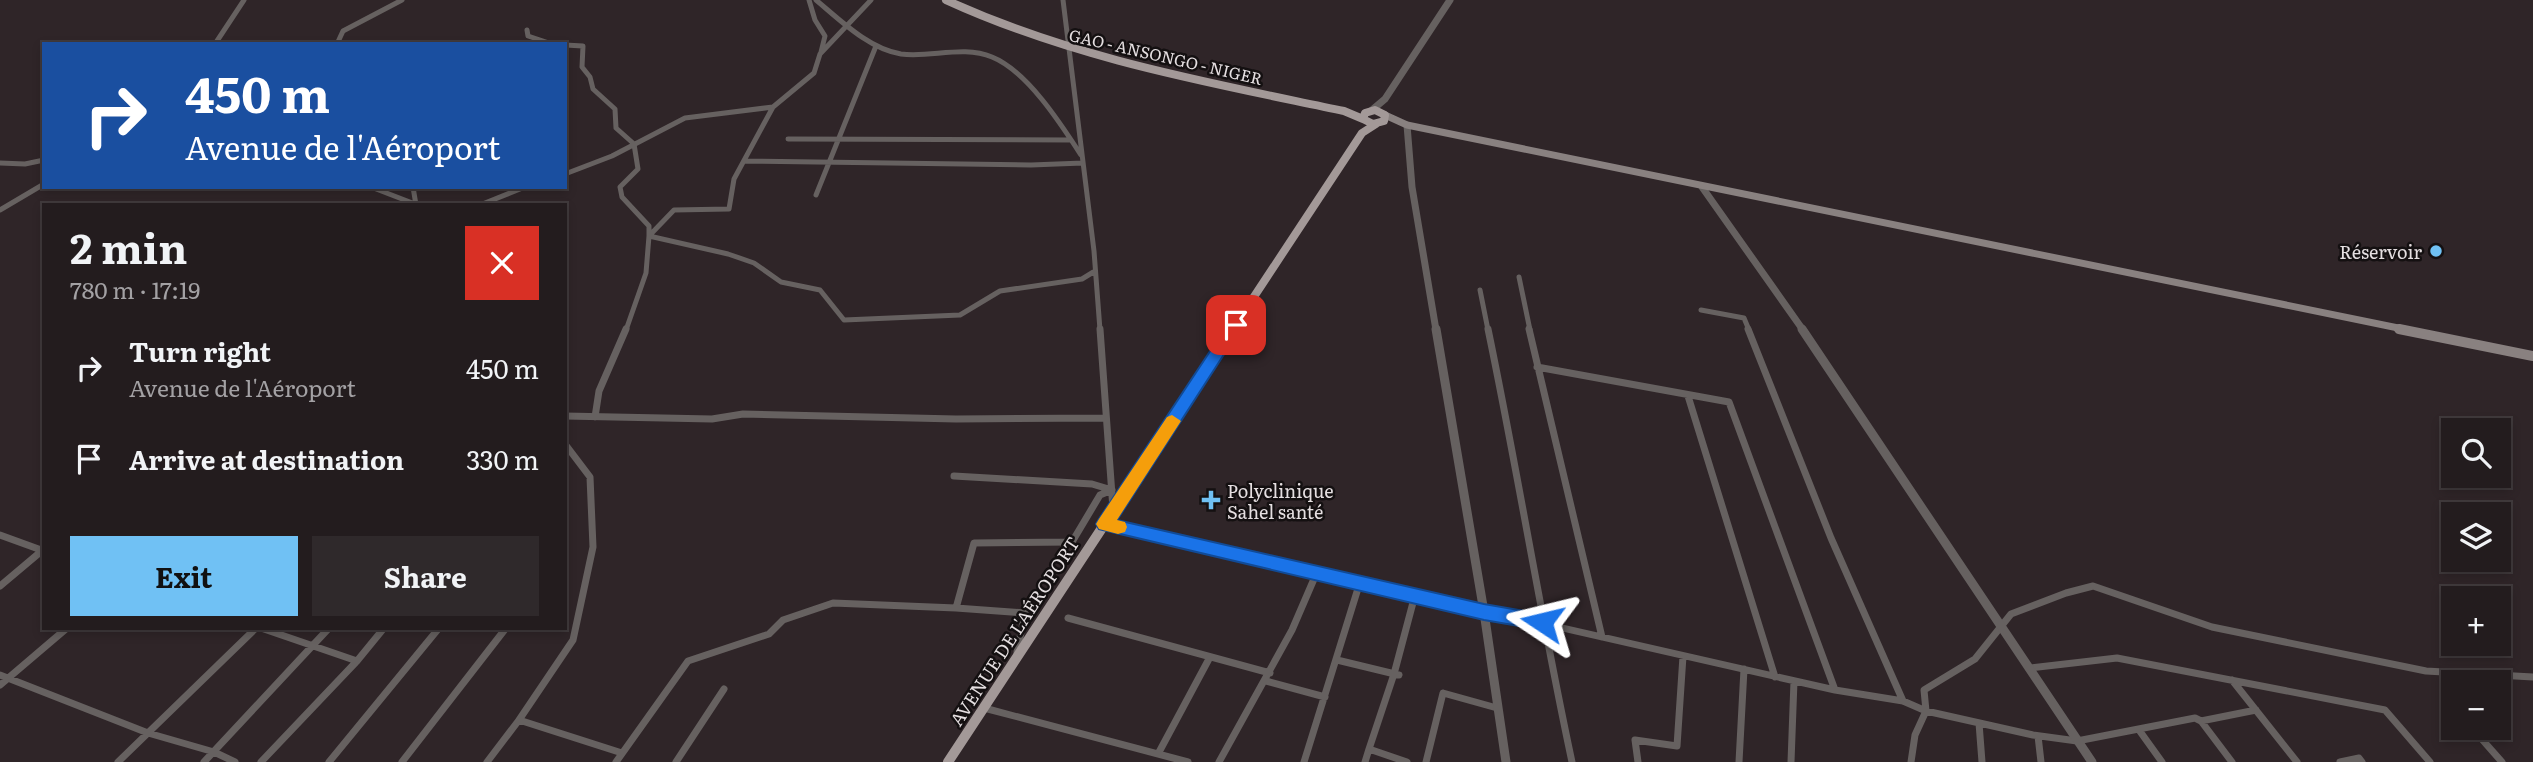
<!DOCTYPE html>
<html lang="en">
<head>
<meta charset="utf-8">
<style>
	:root { --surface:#231c1e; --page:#2f292b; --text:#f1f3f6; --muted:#a3a1a4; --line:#403a3c; --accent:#70c1f4 }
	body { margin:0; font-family:Literata,serif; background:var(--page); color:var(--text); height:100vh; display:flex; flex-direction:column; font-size:26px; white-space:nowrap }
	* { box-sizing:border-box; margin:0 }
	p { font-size:23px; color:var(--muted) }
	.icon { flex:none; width:38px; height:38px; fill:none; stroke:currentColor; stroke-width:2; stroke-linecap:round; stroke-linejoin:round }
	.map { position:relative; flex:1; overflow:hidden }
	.drawer { position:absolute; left:42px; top:203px; width:525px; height:427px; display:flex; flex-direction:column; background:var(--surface); border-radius:0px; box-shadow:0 4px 10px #0003,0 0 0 2px var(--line) }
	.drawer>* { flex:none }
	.hud { position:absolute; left:42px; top:42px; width:525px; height:147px; border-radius:0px; box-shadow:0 4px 10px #0003,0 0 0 2px var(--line); background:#1a4fa0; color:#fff; overflow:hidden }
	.controls { position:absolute; left:2441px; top:418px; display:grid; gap:14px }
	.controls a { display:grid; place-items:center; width:70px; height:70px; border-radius:0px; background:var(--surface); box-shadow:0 4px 10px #0003,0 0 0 2px var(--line); font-size:35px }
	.pin { position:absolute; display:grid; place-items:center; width:60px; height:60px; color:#fff; margin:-30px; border-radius:14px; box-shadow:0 4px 10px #0006 }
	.me { position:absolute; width:77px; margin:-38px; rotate:280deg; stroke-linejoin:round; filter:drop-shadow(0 0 5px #0008) }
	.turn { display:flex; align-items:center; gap:24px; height:147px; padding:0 28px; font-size:32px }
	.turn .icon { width:91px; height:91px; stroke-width:2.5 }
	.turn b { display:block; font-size:49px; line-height:60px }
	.round { display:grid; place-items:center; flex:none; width:74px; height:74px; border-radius:0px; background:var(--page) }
	.overview { display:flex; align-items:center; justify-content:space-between; height:119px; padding:0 28px }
	h1 { font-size:42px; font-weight:700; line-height:52px }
	.button { display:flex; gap:14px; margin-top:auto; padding:14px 28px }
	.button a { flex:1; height:80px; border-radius:0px; background:var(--accent); color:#111; font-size:28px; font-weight:700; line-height:80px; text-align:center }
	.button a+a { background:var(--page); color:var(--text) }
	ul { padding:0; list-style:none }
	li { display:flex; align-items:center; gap:21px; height:91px; padding:0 28px }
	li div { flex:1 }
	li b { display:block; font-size:26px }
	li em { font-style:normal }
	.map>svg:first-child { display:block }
</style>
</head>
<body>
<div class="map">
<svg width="2533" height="762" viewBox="0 0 2533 762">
	<rect width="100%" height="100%" fill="#2f2528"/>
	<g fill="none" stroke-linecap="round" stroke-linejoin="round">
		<path stroke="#666160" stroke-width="5" d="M809,0L815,20L825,36L821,52
			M816,0C840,20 869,49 901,54C931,58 963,45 992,57C1027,71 1061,124 1081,155
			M1063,0L1094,251L1100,330
			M527,30L528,36L552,44
			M215,44L244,0
			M337,44L343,31L402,0
			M565,45L583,46L582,67L590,77L593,89L615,109L616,128L634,144L638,169L620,187L622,197L649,226V236L728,254L754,263L781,282L820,290L844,320L960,315L1000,291L1082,279L1095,271
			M788,139L1071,140
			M744,161L1031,165L1083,163
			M0,163L25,164L44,160
			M565,174L612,156L685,118L773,107L814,73L820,54L871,0
			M371,187L415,204
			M413,187L416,205
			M816,195L876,46
			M480,205L525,187
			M0,210L44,184
			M1519,277L1530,330
			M1480,290L1488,330
			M1701,310L1744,318L1749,330
			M626,330L646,273L649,236L674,210L729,209L734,179L773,107"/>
		<path stroke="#666160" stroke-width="7" d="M1100,329L1113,509
			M1488,329C1518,473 1541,618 1572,762
			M1529,329L1602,637
			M1748,329L1831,538L1903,701
			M1537,367L1729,402L1835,690
			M1688,396L1775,677
			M565,416L712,419L743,414L956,419L1106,418
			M595,417L599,391L626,329
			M565,444L590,477L593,547L573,640L519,720L622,753
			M954,476L1092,484L1112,490
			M1105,524L1835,690L1903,701L1926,711L2033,735L2077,741L2195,718L2201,721L2256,710
			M0,535L44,551
			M0,586L44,549
			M956,608L1025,613L1017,652
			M1068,618L1270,673
			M261,628L357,661
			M1337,660L1399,675
			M2029,668L2117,658L2385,710L2430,762
			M0,675L148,733L214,752L235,762
			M2232,680L2297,762
			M1266,681L1325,697
			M0,685L67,628
			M984,708L1188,762
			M2201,721L2232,762
			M1979,723L1982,762
			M2472,728L2502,762
			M2139,730L2162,762
			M2038,736L2041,762
			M1369,749L1394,674L1415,595
			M1158,754L1210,657
			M118,762L256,628
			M204,762L329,628
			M261,762L357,661L384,628
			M329,762L439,628
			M402,762L506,628
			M487,762L519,720
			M616,762L688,661L769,634L783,620L833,603L956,608L974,543L1072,542L1100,495L1112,490
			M676,762L724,689
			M1219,762L1292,630L1317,572
			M1304,762L1360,582
			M1365,762L1369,749L1407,762
			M1426,762L1443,693L1497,708
			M1638,762L1635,740L1677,746L1683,656
			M1739,762L1744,669
			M1791,762L1794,681
			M1911,762L1915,735L1926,711L1924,690L1975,659L2011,614L2066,593L2093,586L2212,627L2426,671L2533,677
			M2340,762L2359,758L2362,762"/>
		<path stroke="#666160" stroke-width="7" d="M1372,110L1385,99L1450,0
			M1407,125L1412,187L1436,330
			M1702,187L1803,330"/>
		<path stroke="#666160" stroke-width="9" d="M1436,329L1484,612L1506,762
			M1802,329L2092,762"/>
		<path stroke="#898180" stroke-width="7" d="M1385,115L1407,125L2408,330"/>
		<path stroke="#898180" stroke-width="10" d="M2399,329L2533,356"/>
		<path stroke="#a39998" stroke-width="8" d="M946,0C1075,59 1207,82 1344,111L1363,119
			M1375,110L1385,115L1384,121L1373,124L1363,119L1365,113Z
			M1232,330L1362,133L1376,124"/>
		<path stroke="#a39998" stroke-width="10" d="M948,762L1233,329"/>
	</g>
	<path fill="#1a73e8" stroke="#114b97" stroke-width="2" d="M1236,319L1243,325L1117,520L1484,604L1542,614L1548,617L1551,622L1548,628L1542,630L1484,620L1099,529L1096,524L1099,519L1230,321Z"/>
	<path fill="#f59e0b" d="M1172,415L1181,421L1117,520L1125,522L1127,527L1125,532L1118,534L1099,529L1096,524L1099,519L1167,417Z"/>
	<g fill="#70c1f4" stroke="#141011" stroke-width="2.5">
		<circle cx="2436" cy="251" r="7"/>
		<path d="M1207.5 489.5h7v7h7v7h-7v7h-7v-7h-7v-7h7z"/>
	</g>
	<g text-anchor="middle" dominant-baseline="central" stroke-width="5" stroke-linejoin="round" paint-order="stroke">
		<g font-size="16" fill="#e5dfe1" stroke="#141011">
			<text transform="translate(1166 56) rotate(13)">GAO - ANSONGO - NIGER</text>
		</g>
		<g font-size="18" fill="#e5dfe1" stroke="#141011" text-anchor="end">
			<text x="2422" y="251">Réservoir</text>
			<text x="1227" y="490" text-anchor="start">Polyclinique<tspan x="1227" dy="21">Sahel santé</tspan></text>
		</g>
		<g font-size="18" fill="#e5dfe1" stroke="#141011">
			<text transform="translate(1014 631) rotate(-57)">AVENUE DE L'AÉROPORT</text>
		</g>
	</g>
</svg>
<div class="controls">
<a><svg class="icon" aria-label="search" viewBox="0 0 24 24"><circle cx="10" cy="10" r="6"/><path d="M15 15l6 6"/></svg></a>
<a><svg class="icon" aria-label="layers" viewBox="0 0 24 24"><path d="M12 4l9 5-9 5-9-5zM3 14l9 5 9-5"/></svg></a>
<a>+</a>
<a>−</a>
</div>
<div class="pin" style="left:1236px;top:325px;background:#d93025"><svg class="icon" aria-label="arrive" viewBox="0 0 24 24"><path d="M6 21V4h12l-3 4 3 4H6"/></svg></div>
<svg class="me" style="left:1542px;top:622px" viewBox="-20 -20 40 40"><path d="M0-17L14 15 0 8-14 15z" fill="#1a73e8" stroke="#fff" stroke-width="4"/></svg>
<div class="hud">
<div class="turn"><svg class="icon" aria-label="right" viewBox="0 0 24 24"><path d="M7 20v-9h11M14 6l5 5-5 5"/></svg><div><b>450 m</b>Avenue de l'Aéroport</div></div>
</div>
<section class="drawer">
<div class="overview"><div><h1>2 min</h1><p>780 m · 17:19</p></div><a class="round" style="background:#d93025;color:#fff"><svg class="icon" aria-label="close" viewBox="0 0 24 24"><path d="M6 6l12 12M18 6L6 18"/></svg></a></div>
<ul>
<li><svg class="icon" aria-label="right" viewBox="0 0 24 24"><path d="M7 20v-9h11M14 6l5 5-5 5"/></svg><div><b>Turn right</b><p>Avenue de l'Aéroport</p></div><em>450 m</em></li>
<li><svg class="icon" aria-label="arrive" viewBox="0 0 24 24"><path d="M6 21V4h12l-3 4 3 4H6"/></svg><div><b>Arrive at destination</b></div><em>330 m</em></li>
</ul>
<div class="button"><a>Exit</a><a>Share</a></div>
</section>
</div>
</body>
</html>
